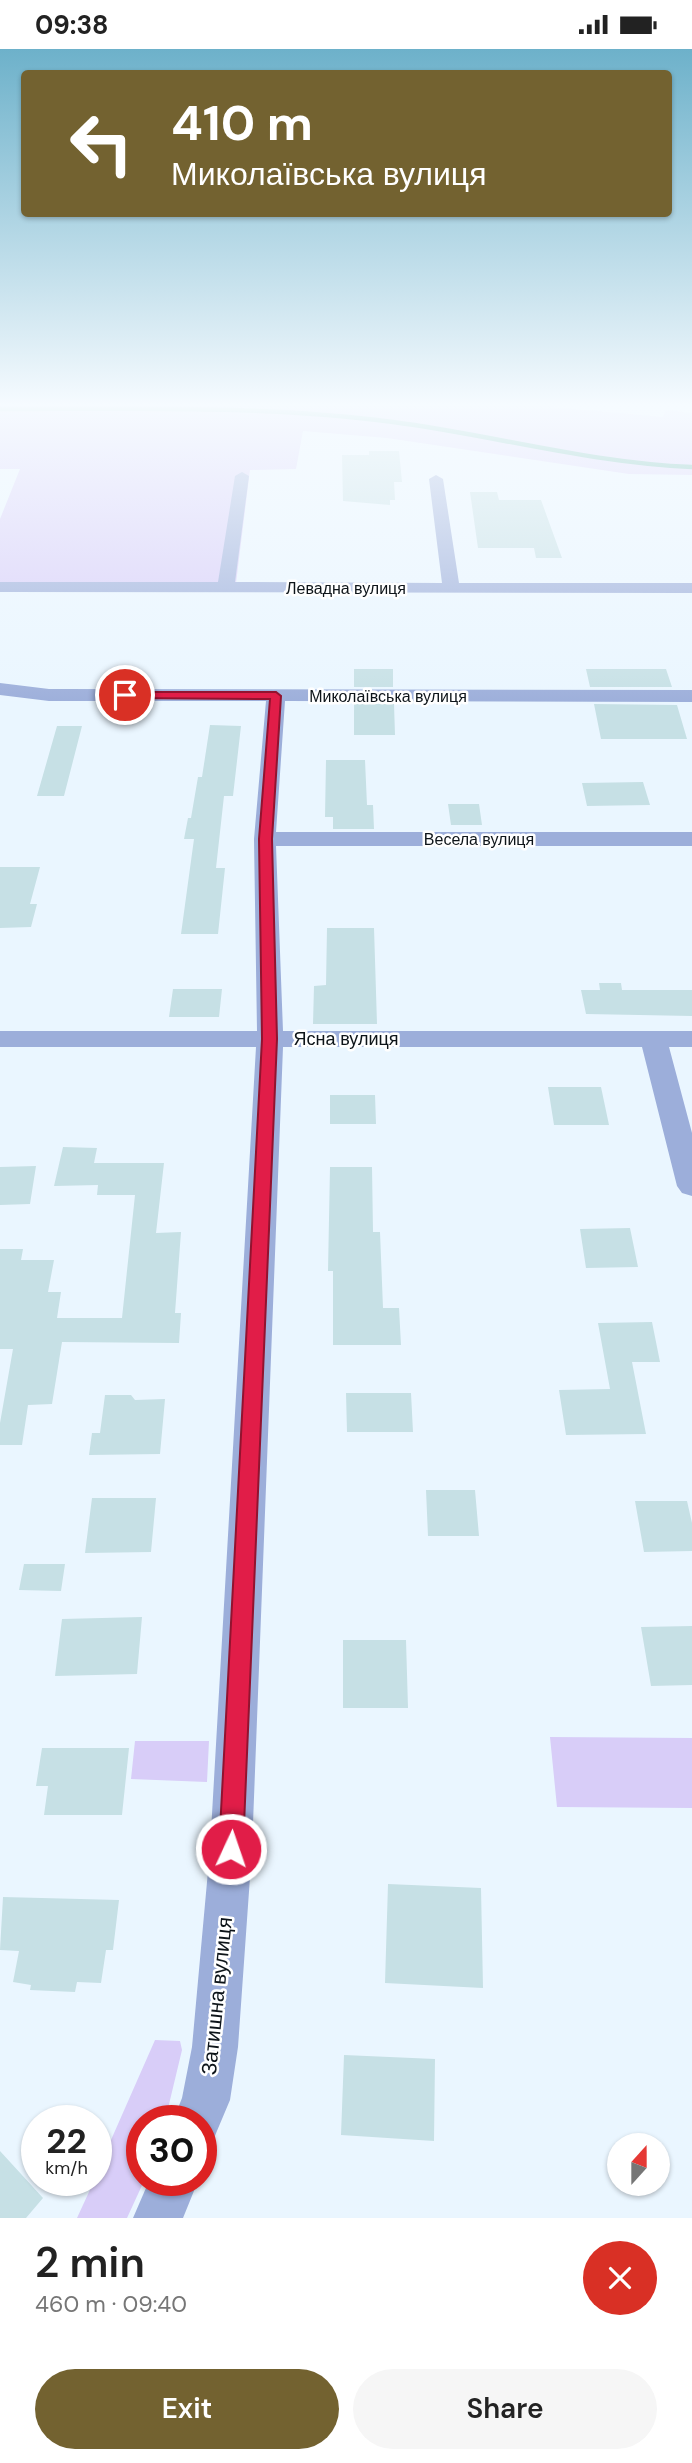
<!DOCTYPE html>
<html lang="en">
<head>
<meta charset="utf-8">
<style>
	:root { --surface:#fff; --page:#f6f6f6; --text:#222; --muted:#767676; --accent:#736230 }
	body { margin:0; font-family:"DM Sans",sans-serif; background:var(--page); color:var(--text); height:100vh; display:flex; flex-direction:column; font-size:26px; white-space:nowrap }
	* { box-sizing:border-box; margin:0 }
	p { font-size:23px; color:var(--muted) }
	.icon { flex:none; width:38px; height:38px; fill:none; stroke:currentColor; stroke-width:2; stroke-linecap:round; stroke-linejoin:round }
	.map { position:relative; height:2169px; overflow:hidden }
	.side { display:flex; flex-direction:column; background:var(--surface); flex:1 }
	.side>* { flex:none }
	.hud { position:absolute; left:21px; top:21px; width:651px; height:147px; border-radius:7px; box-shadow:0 2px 5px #0004; background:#736230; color:#fff; overflow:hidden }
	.needle { width:46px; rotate:21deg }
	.fabs { position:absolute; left:607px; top:2084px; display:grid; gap:14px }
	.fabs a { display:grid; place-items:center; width:63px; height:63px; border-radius:50%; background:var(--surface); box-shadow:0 2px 5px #0004; font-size:35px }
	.speed { position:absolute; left:21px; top:2056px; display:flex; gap:14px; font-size:35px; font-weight:700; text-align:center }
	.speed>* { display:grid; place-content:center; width:91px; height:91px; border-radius:50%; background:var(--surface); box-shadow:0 2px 5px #0004; line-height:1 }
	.speed small { font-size:18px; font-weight:400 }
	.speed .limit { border:10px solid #d22; background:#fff; color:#111 }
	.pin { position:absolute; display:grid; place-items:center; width:60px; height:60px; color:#fff; margin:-30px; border:4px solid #fff; border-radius:50%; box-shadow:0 2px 7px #0007 }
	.me { position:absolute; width:77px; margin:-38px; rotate:3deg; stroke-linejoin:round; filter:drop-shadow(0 0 5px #0008) }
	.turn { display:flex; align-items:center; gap:24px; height:147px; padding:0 35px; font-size:32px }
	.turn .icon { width:91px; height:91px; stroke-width:2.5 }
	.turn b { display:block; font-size:49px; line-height:60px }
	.round { display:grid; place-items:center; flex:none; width:74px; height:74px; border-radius:37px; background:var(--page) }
	.summary { display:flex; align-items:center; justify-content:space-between; height:119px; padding:0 35px }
	h1 { font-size:42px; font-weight:600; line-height:52px }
	.primary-button { display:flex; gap:14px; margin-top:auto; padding:14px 35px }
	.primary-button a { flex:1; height:80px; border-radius:42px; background:var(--accent); color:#fff; font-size:28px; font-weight:600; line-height:80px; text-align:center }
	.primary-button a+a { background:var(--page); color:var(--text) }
	.status { display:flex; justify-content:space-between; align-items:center; height:49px; padding:0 35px; background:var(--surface); direction:ltr }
	.status svg { height:19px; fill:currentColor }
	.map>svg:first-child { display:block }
</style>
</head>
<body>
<div class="status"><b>09:38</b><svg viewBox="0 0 49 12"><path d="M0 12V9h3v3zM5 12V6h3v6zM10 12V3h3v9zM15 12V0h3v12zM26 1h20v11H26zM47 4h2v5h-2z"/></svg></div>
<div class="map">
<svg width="692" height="2169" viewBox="0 0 692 2169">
	<rect width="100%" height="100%" fill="#eaf6ff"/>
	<path fill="#d8cdf8" d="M0,356H553L552,358L663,368L666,361L692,364V426L629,425L387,389L303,382L296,420L250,421L236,534H0V470L20,420H0Z
		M550,1688L692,1689V1759L557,1758Z
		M135,1692H209L207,1733L131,1730Z
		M155,1991L180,1992L182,2001L165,2072H142V2132H144L127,2169H77L94,2132H96V2125Z"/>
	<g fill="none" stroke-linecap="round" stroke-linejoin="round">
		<path stroke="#54ad9c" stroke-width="4.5" d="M0,360C131,360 263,356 393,373C493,386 590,414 692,418"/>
	</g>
	<path fill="#c6e0e5" d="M369,402H399L402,433H394L395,451H390V456L343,452L342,406H369Z
		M470,443H497L499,451H541L562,509H536L534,499H478Z
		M354,620H393V638H354Z
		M586,620H666L672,638H590Z
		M354,655H394L395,686H354Z
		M594,655L677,656L687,690H601Z
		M210,676L241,677L233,747H224L216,819H225L218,885H181L194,790H184L188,769H191L198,728H202Z
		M57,677H82L64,747H37Z
		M326,711H365L367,756H373L374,780H333V768H325Z
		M643,733L650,756L587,757L582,734Z
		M448,755H479L482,776H451Z
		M0,818H40L30,855H37L31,878L0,879Z
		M327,879H374L377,975H313L314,937L326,936Z
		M599,934H621L622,941H692V967L586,965L581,941H600Z
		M173,940H222L219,968H169Z
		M548,1038H601L609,1076H554Z
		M330,1046H375L376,1075H330Z
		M63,1098L97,1099L94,1114H164L156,1184L181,1183L175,1264H181L179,1294L62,1293L52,1355L28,1356L22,1396H0V1374L13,1300H0V1200H23L21,1211H54L48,1243H61L57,1269H122L135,1146H97L98,1136L54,1137Z
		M36,1117L30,1155L0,1156V1118Z
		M330,1118H372L373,1183H380L383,1259H399L401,1296H333V1222H328Z
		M630,1179L638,1218L586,1219L580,1180Z
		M652,1273L660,1313H632L646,1385L566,1386L559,1341L610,1340L598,1274Z
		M346,1344H411L413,1383H347Z
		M105,1346H131L135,1351L165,1350L160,1405L89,1406L92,1384H100Z
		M426,1441H475L479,1487H428Z
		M92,1449H156L151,1503L85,1504Z
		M635,1452H687L692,1474V1502L644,1503Z
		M24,1515H65L61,1542L19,1541Z
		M142,1568L137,1625L55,1627L62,1570Z
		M692,1577V1636L651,1637L641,1578Z
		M343,1591H406L408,1659H343Z
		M42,1699H129L122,1766H44L48,1737H36Z
		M388,1835L481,1839L483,1939L385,1934Z
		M3,1848L119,1851L113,1901H106L101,1934L77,1933L75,1943L30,1941L31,1936L13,1933L19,1902L0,1901Z
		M344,2006L435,2010L434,2092L341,2086Z
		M0,2102L43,2149L26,2169H0Z"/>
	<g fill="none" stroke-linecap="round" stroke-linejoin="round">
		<path fill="#9caeda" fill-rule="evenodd" d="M242,423L249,427L235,533L442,534L429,430L436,426L443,430L459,534H692V544L0,543V533H218L235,427Z
			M0,634L49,640L692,641V653L285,652L276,783H692V797H276L283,982H692V998H669L692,1084V1147L682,1144L677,1137L642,998H283L252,1800L238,1998L230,2051L214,2089L201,2094V2072H173L182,2049L192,1998L210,1800L256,998H0V982H257L254,790L266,652H49L0,646Z
			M149,2132H198L183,2169H133Z"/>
	</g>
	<linearGradient id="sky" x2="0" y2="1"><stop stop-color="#6db1ca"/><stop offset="0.54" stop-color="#f6fbff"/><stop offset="1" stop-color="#f6fbff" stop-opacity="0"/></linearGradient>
	<rect width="692" height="659" fill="url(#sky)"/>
	<path fill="#e11d48" stroke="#92132f" stroke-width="2" d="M125,643H276L281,647L272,790L277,990L243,1800L239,1809L231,1812L222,1809L219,1800L262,990L259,790L270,650L121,649L119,646Z"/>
	<g text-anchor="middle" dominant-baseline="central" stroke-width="5" stroke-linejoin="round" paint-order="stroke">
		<g font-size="16" fill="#0d1419" stroke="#fff">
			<text x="346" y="539">Левадна вулиця</text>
			<text x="388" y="647">Миколаївська вулиця</text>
			<text x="479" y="790">Весела вулиця</text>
		</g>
		<g font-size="18" fill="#0d1419" stroke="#fff">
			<text x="346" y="990">Ясна вулиця</text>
		</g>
		<g font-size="21" fill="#0d1419" stroke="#fff">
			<text transform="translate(217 1947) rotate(-84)">Затишна вулиця</text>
		</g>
	</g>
</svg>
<div class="fabs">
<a><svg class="needle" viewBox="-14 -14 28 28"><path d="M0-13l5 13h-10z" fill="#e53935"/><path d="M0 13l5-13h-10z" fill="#767676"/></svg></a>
</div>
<div class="speed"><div>22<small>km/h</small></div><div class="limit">30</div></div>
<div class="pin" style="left:125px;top:646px;background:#d93025"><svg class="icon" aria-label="arrive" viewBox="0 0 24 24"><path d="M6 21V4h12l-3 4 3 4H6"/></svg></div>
<svg class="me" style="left:231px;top:1800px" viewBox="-20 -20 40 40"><circle r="17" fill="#e11d48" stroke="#fff" stroke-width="3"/><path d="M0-11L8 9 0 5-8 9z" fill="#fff"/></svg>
<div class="hud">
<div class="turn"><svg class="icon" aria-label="left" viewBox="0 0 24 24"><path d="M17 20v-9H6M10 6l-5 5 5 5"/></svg><div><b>410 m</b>Миколаївська вулиця</div></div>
</div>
</div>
<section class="side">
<div class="summary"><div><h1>2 min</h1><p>460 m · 09:40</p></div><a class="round" style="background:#d93025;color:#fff"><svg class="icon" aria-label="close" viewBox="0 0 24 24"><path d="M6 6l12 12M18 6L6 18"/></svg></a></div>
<div class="primary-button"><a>Exit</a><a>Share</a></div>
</section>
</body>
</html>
